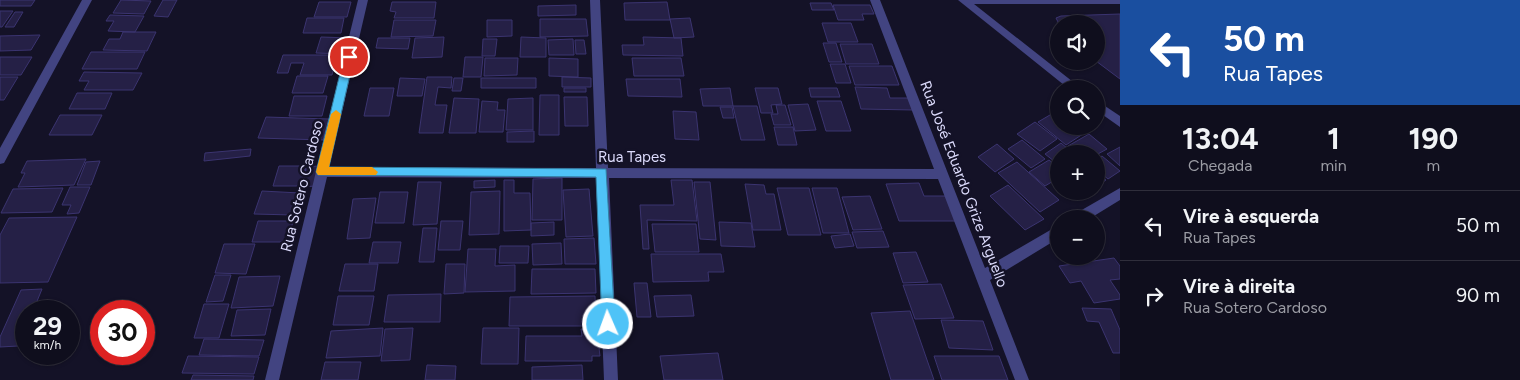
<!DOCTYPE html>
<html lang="pt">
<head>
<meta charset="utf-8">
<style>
	:root { --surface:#0f0e1d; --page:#181726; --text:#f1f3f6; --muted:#9b9ca4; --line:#2f2e3b }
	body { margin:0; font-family:Figtree,sans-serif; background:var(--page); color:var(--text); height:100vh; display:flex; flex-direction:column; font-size:19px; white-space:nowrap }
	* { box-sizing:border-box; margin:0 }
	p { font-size:16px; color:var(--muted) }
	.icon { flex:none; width:28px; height:28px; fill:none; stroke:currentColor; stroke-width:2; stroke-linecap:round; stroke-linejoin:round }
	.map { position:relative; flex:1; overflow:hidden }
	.drawer { display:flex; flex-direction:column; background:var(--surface); width:400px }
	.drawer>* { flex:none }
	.top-card { background:#1a4fa0; color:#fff; overflow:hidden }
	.buttons { position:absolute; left:1050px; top:15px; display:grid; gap:10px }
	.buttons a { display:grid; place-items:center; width:55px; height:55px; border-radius:50%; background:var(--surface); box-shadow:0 1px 4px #0004,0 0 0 1px var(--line); font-size:25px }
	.speed { position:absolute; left:15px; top:300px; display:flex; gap:10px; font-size:25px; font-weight:700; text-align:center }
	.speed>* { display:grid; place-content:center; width:65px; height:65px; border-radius:50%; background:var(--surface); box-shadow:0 1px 4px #0004,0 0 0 1px var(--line); line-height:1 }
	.speed small { font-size:12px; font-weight:400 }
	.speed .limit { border:8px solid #d22; background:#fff; color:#111 }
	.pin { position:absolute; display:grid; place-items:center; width:42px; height:42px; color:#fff; margin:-21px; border:2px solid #fff; border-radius:50%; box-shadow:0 1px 5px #0007 }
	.me { position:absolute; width:55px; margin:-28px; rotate:358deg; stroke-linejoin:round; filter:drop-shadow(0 0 4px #0008) }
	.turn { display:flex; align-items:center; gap:18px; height:105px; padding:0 20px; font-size:22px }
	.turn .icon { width:65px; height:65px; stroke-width:2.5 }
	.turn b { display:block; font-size:35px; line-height:42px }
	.eta { display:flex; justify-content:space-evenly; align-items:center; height:85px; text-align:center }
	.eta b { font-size:30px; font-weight:700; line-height:35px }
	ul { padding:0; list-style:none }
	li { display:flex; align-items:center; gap:15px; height:70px; padding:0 20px; border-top:1px solid var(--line) }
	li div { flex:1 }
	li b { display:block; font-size:19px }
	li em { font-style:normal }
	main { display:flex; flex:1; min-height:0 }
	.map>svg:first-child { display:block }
</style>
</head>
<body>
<main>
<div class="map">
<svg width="1120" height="380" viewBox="0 0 1120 380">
	<rect width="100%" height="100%" fill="#141227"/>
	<path fill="#252046" stroke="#3b3470" d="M0,0H35L31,6H0Z
		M121,0L151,1L144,14L113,13Z
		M163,0H177L168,17L154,16Z
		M319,2H351L347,17H314Z
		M392,2H436L434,18H394L396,12L390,11Z
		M667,2L670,20H625L624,3Z
		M810,3H831L834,10H812Z
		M576,5V15L538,16V6Z
		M833,5H870L874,14H862L864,20H838Z
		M0,11H13L2,27H0Z
		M15,12H23L14,27H5Z
		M1120,14V79L1096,61V24H1059L1056,18L1061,16Z
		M110,15L144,16L135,32L108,31L114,21H106Z
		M307,18H344L341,33H303Z
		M690,18L694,37L674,38L670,19Z
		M540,19H586L588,36L540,37Z
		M394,20H436L433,36L391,37Z
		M487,20H512V36L487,37Z
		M822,23H851L858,42H828Z
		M123,32H156L147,51L103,50L109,39H120Z
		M40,35L31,50L0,51V36Z
		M321,37L352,38L347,54L316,53Z
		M444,37L442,57L412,58L415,38Z
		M521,37L546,38V57H520Z
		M643,37L681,38L683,56L623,55L622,45H644Z
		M378,38H410L408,49L376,48Z
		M483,39H497L495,56H482Z
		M573,39L574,55H549L548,40Z
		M575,40H584L586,54H576Z
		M823,43H836L842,62H829Z
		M840,44H872L879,64H846Z
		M91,52H145L137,69H82Z
		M283,55H337L332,75H300L304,63H291L288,73H277Z
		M0,57H32L21,75H0Z
		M465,57H483L481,77H463Z
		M485,58H518L517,75L484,76Z
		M549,58L578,59V77L549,76Z
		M632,58H681L684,76H634Z
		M830,64H845L851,83H836Z
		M849,66H892L899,85H855Z
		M84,72L142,73L133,90H84L89,81H79Z
		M297,76H328L323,93H292Z
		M0,77H18L4,100H0Z
		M427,77H452L451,88L438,87L435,105H447L443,133H419Z
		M562,77L591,78V87H562Z
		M400,78L425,79L422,96H397Z
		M454,78H463L461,91H452Z
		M481,78H536V88H481Z
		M626,79H680L682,97L628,96Z
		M855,87L887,88L890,98H910L914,110L861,109Z
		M370,88H394L389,116H364Z
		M564,88H586V92H564Z
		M730,88L733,106H703L700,89Z
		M755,88H778L782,104L771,105L773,113H761Z
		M809,88H837L840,97H811Z
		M77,93H112L105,109H69Z
		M540,95H559V135H539Z
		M294,96H327L322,116H289Z
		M564,97H587L588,126H565Z
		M454,98L479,99L476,133H449Z
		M533,98V130H506L508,99Z
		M482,101L498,102L497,110H505L503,132H479Z
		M817,101H841L851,131H826Z
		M808,104L816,130L795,131L788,105Z
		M776,105H785L791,125H774L771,114H778Z
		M733,106H757L765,140H741Z
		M720,107H732L734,118H723Z
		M673,111L696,112L699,140L675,139Z
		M1055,112L1059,115V126H1073L1083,134L1066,145L1038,122Z
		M60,115H102L92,135H49Z
		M266,117L329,119L323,140L258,138Z
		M1035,122L1057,139L1040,151L1017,134Z
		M774,127H793L797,145H778Z
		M534,131V142H507V132Z
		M1089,134L1107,149L1096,155V154H1077L1068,146Z
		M1022,140L1045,159L1031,168L1008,149Z
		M1061,143L1074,154H1059V165L1045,154Z
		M997,144L1014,159L995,172L978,157Z
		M1120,147V166L1107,154Z
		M251,149L250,156L204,161L205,153Z
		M1102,156L1120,171L1108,179L1096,169V160Z
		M86,159L74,185L18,187L25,173H21L27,161Z
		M1049,160L1059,168V183L1055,180L1045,186L1029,172Z
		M100,161L91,185H77L86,162Z
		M1017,162L1059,200L1040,212L998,173Z
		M279,166H306L301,186H273Z
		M318,166L315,186L303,187L306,167Z
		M1096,172L1106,180L1096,187Z
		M562,178V220H532L533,179Z
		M495,180V187L474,188V181Z
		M504,180H514V193H530L531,230L504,231Z
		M671,180H692L697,221L647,220L649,249H643L640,205H674Z
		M418,182H441L437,224L413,225Z
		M694,182H710L716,240L700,239Z
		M919,183L924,196H947L957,221H899L886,184Z
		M745,184L764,185L766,194H774L781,230H753Z
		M1008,185L1044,219L1025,230L990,196Z
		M70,187H90L79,213L67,214L71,205H62Z
		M63,188L52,212L1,213L13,189Z
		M777,188H809L821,235H788Z
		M812,188H837L849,233H823Z
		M589,189L593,236L566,237L563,190Z
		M262,191L300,193L293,215L254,214Z
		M500,191L499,234L469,235L471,192Z
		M380,192H408L404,223H375Z
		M870,196L882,229L853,230L842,197Z
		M376,198L370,238L347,239L353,199Z
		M77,217L48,282L0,283V235L9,218Z
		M258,221H293L288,242H252Z
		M441,221H463L460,250H438Z
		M554,222V235L531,236V223Z
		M719,222L751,223L755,247L721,246Z
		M652,224H696L699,252H655Z
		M423,228H437L434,262H419Z
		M883,231L889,247L857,248L852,232Z
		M850,234L854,246L835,248L831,236Z
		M594,238L596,264H565L564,239Z
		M373,242H401L398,263H369Z
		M561,243L562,264L533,265L532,244Z
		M224,244H255L246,274L215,273Z
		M500,246H529L528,263H499Z
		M468,249H496L495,266L515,265V291L465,292Z
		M916,252L928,282L903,283L893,253Z
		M651,254H721L724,272H708L709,281L653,282Z
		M1114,258L1120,266V279L1110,280L1120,295V299L1094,303L1081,281L1070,283L1059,266Z
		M345,264H378L374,291H339Z
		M446,264H465L464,293L444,294Z
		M532,269H595L596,293L531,294Z
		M215,275H231L223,301L206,302Z
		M280,276L273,306L231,308L239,277Z
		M634,283H647L651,317H637Z
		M941,284L954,318L915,319L903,285Z
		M42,289L33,311H26V326L18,346L0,347V337L21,290Z
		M441,294L440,322H384L388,295Z
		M691,295L694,316L657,317L654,296Z
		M338,296H374L369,325H333Z
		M595,296L596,321H582L583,326H509L510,297Z
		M204,304H229L219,338H194Z
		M1082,308L1111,309L1120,330V353H1113L1099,322L1087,321Z
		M271,309L265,335L231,336L237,310Z
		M910,311L934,380H891L871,313Z
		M941,320L983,321L993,350L949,348Z
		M383,328L380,356L326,358L331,331Z
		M413,328L410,360L381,361L385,329Z
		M483,328H519L518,364H481Z
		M581,329H604L605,346L599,348L600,356H592V361H525L526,336H582Z
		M204,339L264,340L259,356L199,355Z
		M718,353L723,380H664L660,356Z
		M188,356L259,357L254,374L182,373Z
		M934,356H999L1008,380H942Z
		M325,362H361L358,380H321Z
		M427,365L456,366L455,380H425Z
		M582,365L583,380H532V367Z
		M193,375L254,376L253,380H191Z"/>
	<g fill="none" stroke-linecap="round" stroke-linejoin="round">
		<path fill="#424481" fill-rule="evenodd" d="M82,0H92L4,163L0,164V148Z
			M358,0H368L329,167L596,168L590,0H600L608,168L934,169L870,0H880L985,268L1059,225V238L990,280L1029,380H1015L938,179L609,178L618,380H604L596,178L327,177L279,380H265Z
			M958,0H1120V4H974L1082,89H1069Z
			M1096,100L1120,116V127L1096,110Z
			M1120,188V200L1089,219H1072L1073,215Z"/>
	</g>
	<path fill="#4fc3f7" stroke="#337fa1" d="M349,54L354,57L329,167L606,169L615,324L613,328L608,330L604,328L602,324L596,177L318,175L316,172L344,57Z"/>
	<path fill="#f59e0b" d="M336,110L341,114L329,167H372L378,172L376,175H318L316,172L331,114Z"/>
	<g text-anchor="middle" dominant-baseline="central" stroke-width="5" stroke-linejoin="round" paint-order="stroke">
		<g font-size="15" fill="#dcdbfc" stroke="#141227">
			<text x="632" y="157">Rua Tapes</text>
			<text transform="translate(964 184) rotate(69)">Rua José Eduardo Grize Arguello</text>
			<text transform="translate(302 186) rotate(-76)">Rua Sotero Cardoso</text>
		</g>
	</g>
</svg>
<div class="buttons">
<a><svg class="icon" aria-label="sound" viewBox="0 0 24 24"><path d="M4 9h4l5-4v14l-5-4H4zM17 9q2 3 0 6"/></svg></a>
<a><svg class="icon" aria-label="search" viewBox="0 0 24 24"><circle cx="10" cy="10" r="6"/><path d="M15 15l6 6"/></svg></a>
<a>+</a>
<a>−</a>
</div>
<div class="speed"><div>29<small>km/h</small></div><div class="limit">30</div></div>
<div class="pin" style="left:349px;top:57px;background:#d93025"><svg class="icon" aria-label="arrive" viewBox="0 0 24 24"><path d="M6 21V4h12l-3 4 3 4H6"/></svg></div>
<svg class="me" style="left:608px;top:324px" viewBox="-20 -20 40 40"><circle r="17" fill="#4fc3f7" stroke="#fff" stroke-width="3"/><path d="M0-11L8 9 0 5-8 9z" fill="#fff"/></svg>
</div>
<section class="drawer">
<div class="top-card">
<div class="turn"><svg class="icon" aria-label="left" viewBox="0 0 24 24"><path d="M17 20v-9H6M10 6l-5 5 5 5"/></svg><div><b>50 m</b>Rua Tapes</div></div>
</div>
<div class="eta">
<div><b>13:04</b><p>Chegada</p></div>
<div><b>1</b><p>min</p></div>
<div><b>190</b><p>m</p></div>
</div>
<ul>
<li><svg class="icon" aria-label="left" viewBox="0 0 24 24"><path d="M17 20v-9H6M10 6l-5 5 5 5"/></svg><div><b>Vire à esquerda</b><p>Rua Tapes</p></div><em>50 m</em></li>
<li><svg class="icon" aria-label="right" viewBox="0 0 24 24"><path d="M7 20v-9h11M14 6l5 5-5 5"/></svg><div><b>Vire à direita</b><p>Rua Sotero Cardoso</p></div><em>90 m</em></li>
</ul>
</section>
</main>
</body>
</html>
